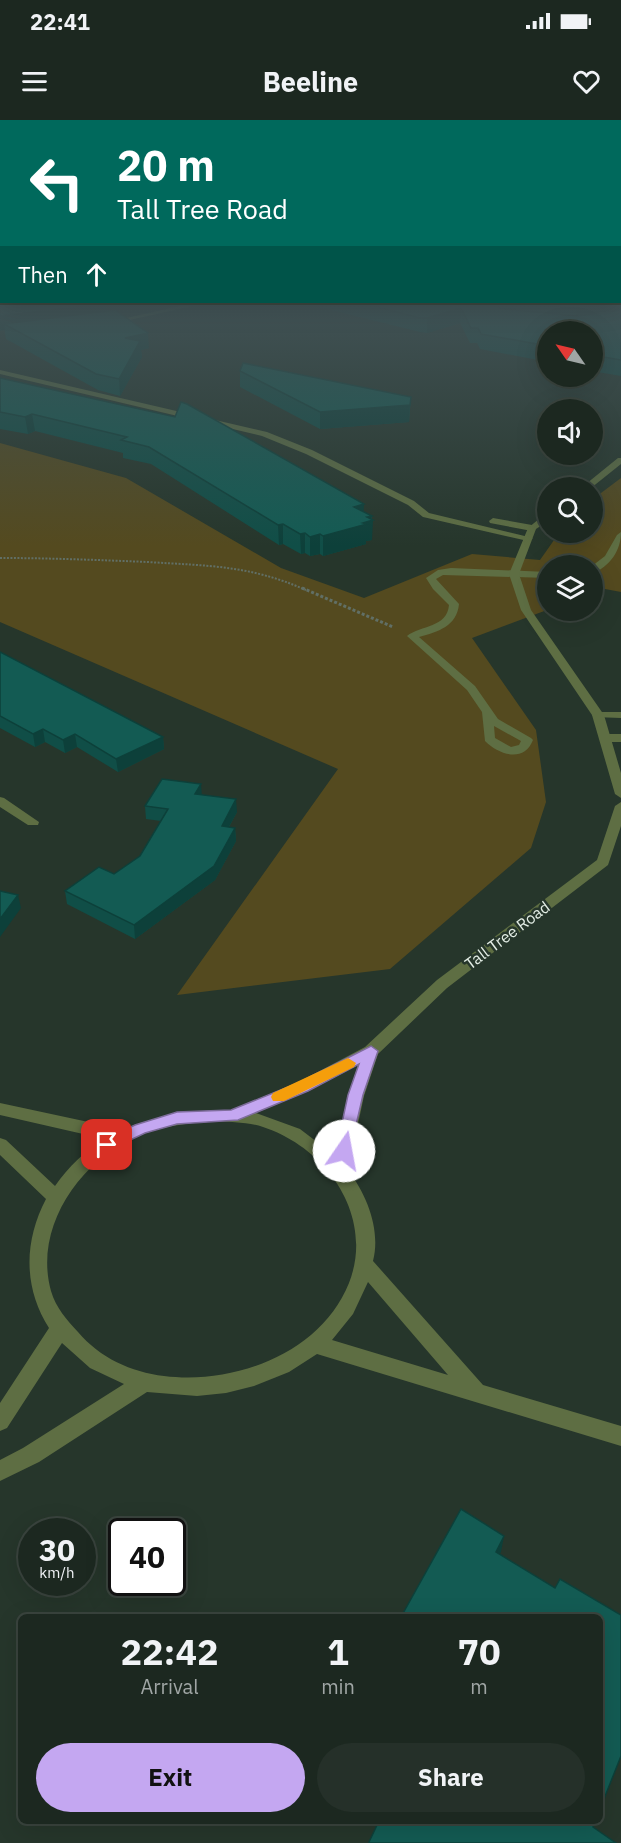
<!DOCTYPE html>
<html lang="en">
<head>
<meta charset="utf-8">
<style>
	:root { --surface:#1c2820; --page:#253029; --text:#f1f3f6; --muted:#a0a6a5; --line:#3a443e; --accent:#c4a7f1 }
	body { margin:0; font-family:"IBM Plex Sans",sans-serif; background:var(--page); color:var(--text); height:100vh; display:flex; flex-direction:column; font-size:22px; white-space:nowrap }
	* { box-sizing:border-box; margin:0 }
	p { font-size:20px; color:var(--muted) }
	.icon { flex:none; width:33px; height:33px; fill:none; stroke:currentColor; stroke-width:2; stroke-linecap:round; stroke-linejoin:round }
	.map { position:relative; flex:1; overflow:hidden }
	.panel { position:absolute; left:18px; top:1494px; width:585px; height:210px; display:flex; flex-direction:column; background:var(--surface); border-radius:9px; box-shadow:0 6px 24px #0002,0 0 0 2px var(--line) }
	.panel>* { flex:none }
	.hud { position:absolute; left:0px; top:0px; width:621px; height:183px; box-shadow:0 6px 24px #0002,0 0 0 2px var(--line); background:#00695c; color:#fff; overflow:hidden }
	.needle { width:39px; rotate:304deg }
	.controls { position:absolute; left:537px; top:201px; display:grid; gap:12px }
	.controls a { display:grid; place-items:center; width:66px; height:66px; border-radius:50%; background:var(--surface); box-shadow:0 6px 24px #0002,0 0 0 2px var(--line); font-size:30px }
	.speed { position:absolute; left:18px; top:1398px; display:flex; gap:12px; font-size:30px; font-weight:700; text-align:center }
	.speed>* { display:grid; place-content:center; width:78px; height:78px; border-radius:50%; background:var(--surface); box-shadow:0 6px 24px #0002,0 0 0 2px var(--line); line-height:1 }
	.speed small { font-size:15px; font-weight:400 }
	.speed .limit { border:3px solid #111; border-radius:9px; background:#fff; color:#111 }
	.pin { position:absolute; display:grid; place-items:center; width:51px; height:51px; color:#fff; margin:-26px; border-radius:12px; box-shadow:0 3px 9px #0006 }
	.me { position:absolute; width:66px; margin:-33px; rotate:12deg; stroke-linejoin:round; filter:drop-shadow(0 0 4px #0008) }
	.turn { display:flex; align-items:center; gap:21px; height:126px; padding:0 18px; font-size:27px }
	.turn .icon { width:78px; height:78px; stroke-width:2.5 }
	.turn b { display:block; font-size:42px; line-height:51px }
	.then { display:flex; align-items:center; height:57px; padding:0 18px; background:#0003; gap:12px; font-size:22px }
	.eta { display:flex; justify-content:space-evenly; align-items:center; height:102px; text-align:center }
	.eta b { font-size:36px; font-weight:700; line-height:42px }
	.action { display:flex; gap:12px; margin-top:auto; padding:12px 18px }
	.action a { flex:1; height:69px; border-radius:36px; background:var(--accent); color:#111; font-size:24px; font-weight:700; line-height:69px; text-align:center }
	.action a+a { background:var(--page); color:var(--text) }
	.status { display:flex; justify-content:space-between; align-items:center; height:42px; padding:0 30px; background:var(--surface); direction:ltr }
	.status svg { height:16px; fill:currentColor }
	header { display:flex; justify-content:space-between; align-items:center; height:78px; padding:0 18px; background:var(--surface); font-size:27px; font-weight:700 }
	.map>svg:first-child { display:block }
</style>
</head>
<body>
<div class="status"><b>22:41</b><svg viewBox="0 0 49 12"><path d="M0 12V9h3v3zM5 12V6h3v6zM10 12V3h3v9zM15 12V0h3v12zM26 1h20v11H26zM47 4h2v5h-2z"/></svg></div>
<header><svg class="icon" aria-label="menu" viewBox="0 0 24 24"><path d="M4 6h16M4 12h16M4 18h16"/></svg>Beeline<svg class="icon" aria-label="heart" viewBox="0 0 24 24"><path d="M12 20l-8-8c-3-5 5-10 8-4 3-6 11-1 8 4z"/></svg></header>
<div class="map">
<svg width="621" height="1723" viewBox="0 0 621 1723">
	<rect width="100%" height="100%" fill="#26362b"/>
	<path fill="#544a1f" d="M0,323L126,358L281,448L364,478L472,434L540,440L559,413L592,412L593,379L621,358V472L605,469L593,474L592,446H548L547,490L472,518L536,610L546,682L531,728L390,849L177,875L338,649L0,502Z"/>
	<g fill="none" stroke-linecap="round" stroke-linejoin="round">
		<path stroke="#616f65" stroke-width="2" stroke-dasharray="2 1.5" stroke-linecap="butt" d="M0,438C49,438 99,440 148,442C209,446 249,445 306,470"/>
		<path stroke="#616f65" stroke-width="3" stroke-dasharray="3 2" stroke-linecap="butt" d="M302,468L393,507"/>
		<path fill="#5e6e43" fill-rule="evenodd" d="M189,184H202L107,205L104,203Z
			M0,250L267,312L312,330L414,381L429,393L533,418L528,421L423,397L408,385L306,334L262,316L0,254Z
			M493,398L532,405L536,408L532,411L490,403L489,401Z
			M621,412C621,431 610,446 592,454V446L605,436L617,415Z
			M451,448L548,452V458L443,455L436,459L459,484C457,506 438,512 419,517L475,566L498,599L531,618L533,620C524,643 499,635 485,621L482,592L467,570L407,516C421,505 447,508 449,485L433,469L426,458L438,450ZM494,606L521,621L519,625L511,627L495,618Z"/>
		<path fill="#5e6e43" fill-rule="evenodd" d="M598,592H621V598L594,597L592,595Z
			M621,614V622H605L599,618L605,614Z
			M0,677L4,678L39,702L38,705H28L0,687Z"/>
		<path fill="#5e6e43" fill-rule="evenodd" d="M618,338H621V344L591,368H581Z
			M545,394H548V401L536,409L519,454L531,490L604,595L621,653V678L615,674L592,595L521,490L509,454L528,408Z
			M621,682V706L608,745L447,868L378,934L364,976L348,1050C367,1075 381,1110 373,1141L483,1265L621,1306V1326L317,1234L289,1252L254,1266L226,1273L197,1276L147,1272L39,1342L0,1361V1340L23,1328L124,1264L90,1248L62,1223L7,1308L0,1311V1283L49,1208C23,1167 24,1121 46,1079L0,1035V1018L6,1020L55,1066C69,1046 85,1031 105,1019L0,995V983L121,1009L178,992L231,990L297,963L365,927L437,860L597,740L615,686ZM358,945L348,976L334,1035L300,1009L256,993L309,971ZM214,1001C230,1002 248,1002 263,1007C327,1028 375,1096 349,1163C321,1233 235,1265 164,1256C131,1252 100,1238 78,1212C67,1200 56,1188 51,1171C34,1110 76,1046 131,1019C157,1007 185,1003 214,1001ZM368,1162L448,1255L332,1220L353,1194Z"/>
	</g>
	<path fill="#104e47" d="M0,184H106V191L149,228L141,230L142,237L120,276L98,270L6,219Z
		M307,184H621V256L592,251V212H548V242L480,229L477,223H470L460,203L427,213L420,212Z
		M240,251L411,277L409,302L320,309L240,267Z
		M0,258L364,392L372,396V420L366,421V424L323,436L320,434L310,436L305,433L301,434L283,424L279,425L151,344L123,338V333L35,311L28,314L0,309Z
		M0,532L163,617L164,629L118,652L77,627L65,633L45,622L35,627L0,608Z
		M201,674L237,692L229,707L235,708L236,721L215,760L135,819L67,784L65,771L114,754L140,736L161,701L146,699L145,686Z"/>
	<path fill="#0d403a" d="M106,184L107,199L4,204L5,210L0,211V196Z
		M603,184H621V196L575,203L577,188Z
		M461,188L460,203L427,213V198Z
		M148,213L149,228L141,230L142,237L120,276L119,259L125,218Z
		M410,285L409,302L320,309V292Z
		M32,294L35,311L28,314L25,297Z
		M364,384L363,403L354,387Z
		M372,396L371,401L373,400L372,420L366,421V424L323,436V416L367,397Z
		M283,404V424L279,425L278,405Z
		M305,413V433L301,434L300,414Z
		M320,414V434L310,436V417Z
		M43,609L45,622L35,627L33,614Z
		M75,614L77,627L65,633L63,620Z
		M163,617L164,629L118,652L116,639Z
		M201,664L202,677L195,674Z
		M236,679L237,692L222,719V706Z
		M235,708L236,721L215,760L135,819L134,805Z
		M18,775L21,788L0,817V799Z
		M504,1416L501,1432L492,1448L496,1432Z"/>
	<path fill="#135b53" stroke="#0d403a" stroke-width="1.5" d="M0,184H103L0,196Z
		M366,184H484L505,189L577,196L621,190V240L592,235V212H548V226L481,214L478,208H471L461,188L427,198H420Z
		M537,184H603L577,188L548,186Z
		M115,190L148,213L125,218L140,221L119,259L96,254L4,204Z
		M243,243L411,277L410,285L320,292L240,251Z
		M0,258L175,297L181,282L187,284L364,384L354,387L372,396L367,397L373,400L363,403L367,404L323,416L320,414L310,417L305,413L300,414L283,404L278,405L149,327L121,320L127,317L32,294L25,297L0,292Z
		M0,532L163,617L116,639L75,614L63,620L43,609L33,614L0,596Z
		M162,659L201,664L195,674L236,679L222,706L235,708L214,746L134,805L65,771L99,747L114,754L140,736L168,689L145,686Z
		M0,771L18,775L0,799Z
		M461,1389L504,1416L496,1432L555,1468L560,1459L621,1495V1636L600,1689V1497H401Z
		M379,1701H595L593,1707L616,1723H370L369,1722Z"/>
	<linearGradient id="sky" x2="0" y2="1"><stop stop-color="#151e18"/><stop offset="0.43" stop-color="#415255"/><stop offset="1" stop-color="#415255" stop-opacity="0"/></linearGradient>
	<rect width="621" height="426" fill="url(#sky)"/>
	<path fill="#c4a7f1" stroke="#7f6d9d" stroke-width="1.5" d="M371,926L378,931L363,975L349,1035H338L336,1031L348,975L359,944L308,971L238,1000L177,1004L145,1013L107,1031L101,1030L99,1025L101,1021L135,1005L177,992L231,990L298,963Z"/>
	<path fill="#f59e0b" d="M348,938L356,943L354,947L284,981H273L271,977L273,973Z"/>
	<g text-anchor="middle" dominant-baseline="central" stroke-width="5" stroke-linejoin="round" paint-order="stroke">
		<g font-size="16" fill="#e3ede5" stroke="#26362b">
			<text transform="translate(507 815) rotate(-37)">Tall Tree Road</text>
		</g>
	</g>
</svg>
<div class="controls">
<a><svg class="needle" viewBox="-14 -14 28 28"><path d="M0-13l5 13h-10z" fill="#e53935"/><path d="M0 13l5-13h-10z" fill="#a0a6a5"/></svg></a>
<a><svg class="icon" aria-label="sound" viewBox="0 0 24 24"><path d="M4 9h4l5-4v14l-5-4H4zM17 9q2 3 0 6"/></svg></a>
<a><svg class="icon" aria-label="search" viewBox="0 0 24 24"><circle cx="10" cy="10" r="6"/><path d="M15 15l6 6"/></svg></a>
<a><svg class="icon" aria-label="layers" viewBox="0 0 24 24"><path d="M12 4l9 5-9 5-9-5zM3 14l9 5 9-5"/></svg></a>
</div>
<div class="speed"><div>30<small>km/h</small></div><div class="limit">40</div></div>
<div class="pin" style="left:107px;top:1025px;background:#d93025"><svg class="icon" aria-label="arrive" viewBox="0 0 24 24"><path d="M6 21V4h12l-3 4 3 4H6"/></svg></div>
<svg class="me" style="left:344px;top:1031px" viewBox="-20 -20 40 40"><circle r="19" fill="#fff"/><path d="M0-13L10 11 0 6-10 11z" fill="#c4a7f1"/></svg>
<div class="hud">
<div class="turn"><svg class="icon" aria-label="left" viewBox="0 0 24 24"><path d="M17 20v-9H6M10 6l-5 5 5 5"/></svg><div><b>20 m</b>Tall Tree Road</div></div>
<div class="then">Then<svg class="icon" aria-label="ahead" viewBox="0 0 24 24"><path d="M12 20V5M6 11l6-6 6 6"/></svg></div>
</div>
<section class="panel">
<div class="eta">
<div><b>22:42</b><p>Arrival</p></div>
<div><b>1</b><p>min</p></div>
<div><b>70</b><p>m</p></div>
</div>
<div class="action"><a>Exit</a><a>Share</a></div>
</section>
</div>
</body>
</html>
